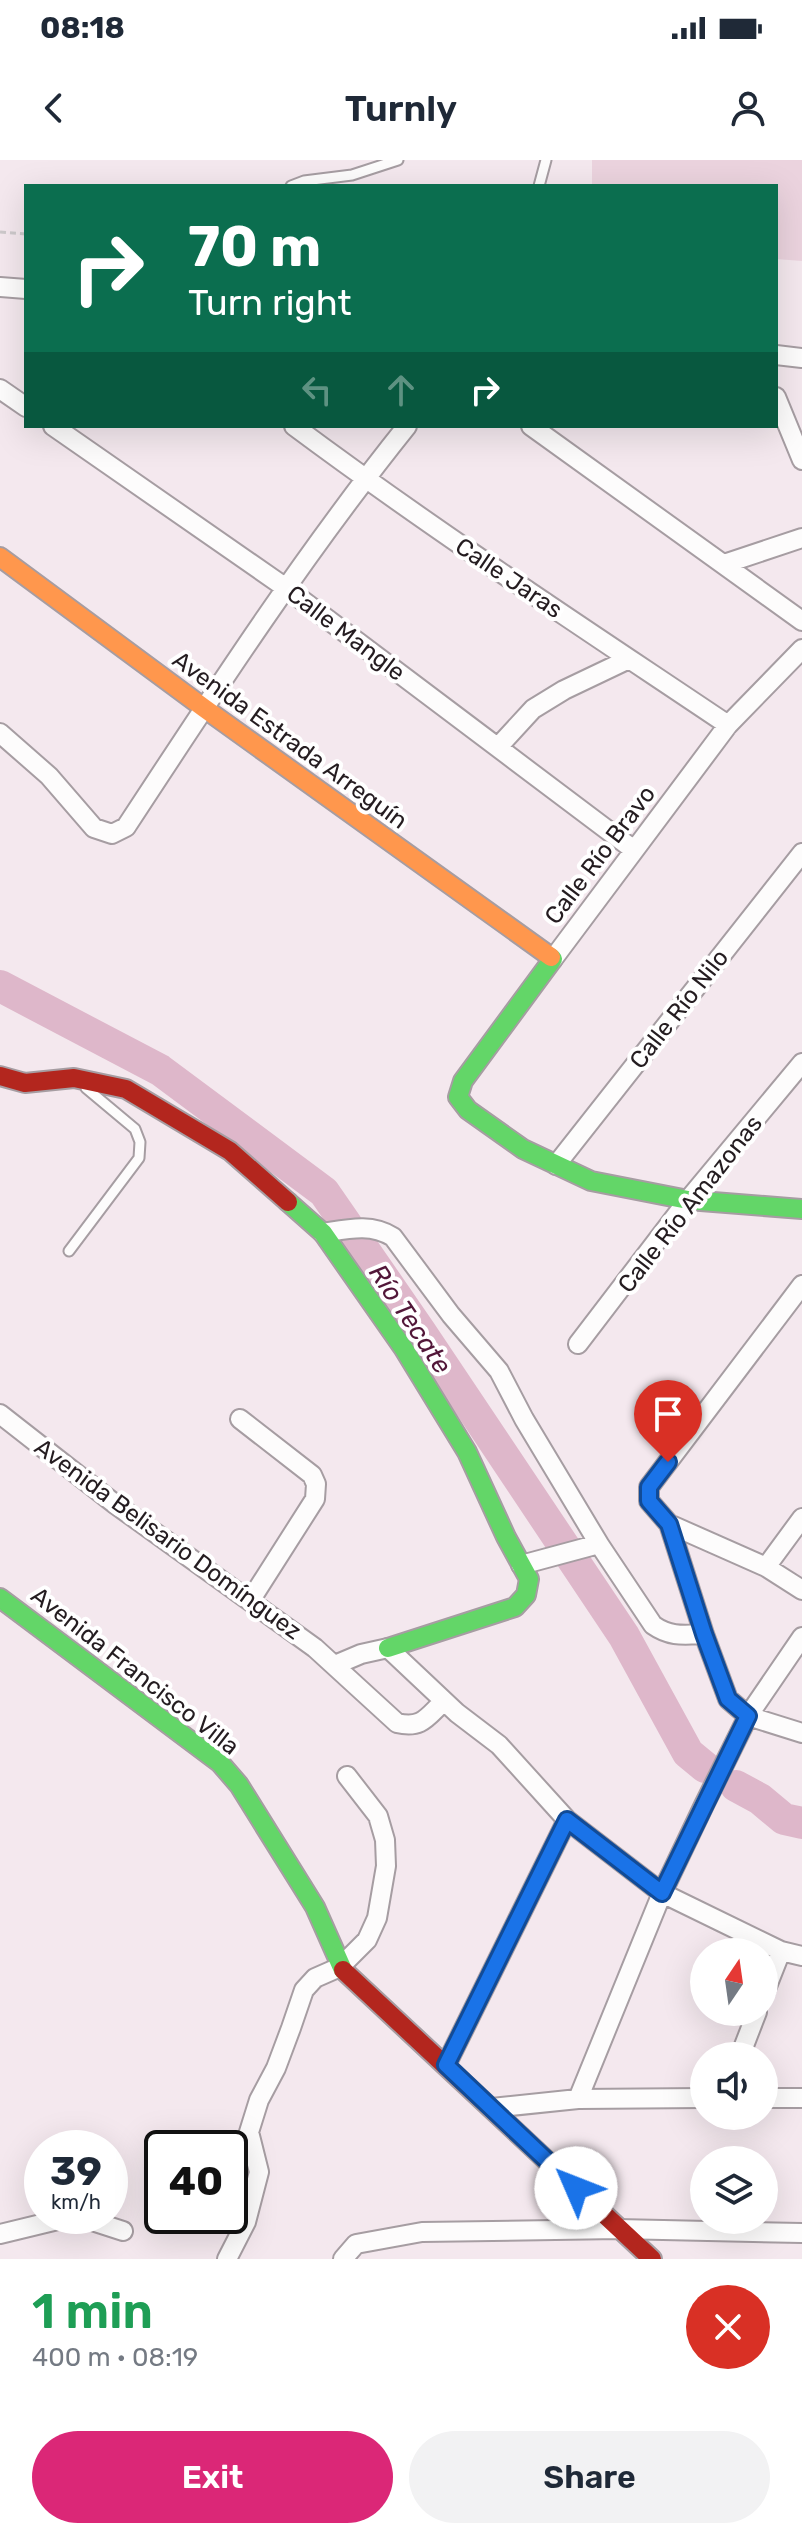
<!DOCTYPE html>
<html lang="en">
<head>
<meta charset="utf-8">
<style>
	:root { --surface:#fff; --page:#f2f2f3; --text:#1f2937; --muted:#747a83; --accent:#db2777 }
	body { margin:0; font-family:Rubik,sans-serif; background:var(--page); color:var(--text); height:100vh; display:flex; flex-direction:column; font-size:30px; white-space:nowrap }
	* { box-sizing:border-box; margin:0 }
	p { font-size:26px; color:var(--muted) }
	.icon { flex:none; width:44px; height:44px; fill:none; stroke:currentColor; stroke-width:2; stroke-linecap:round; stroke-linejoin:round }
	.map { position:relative; height:2099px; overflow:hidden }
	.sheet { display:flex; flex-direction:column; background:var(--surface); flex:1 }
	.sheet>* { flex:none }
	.top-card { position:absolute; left:24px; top:24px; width:754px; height:244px; border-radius:0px; box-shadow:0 8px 32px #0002; background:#0b6e4f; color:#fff; overflow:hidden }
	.needle { width:52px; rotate:13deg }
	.buttons { position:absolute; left:690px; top:1778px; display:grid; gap:16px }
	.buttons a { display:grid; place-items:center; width:88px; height:88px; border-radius:50%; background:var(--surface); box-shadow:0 8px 32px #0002; font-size:40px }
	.speed { position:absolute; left:24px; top:1970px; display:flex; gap:16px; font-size:40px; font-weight:700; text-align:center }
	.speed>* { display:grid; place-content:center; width:104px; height:104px; border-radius:50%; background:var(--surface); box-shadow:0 8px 32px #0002; line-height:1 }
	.speed small { font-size:20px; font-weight:400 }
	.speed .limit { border:4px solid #111; border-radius:12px; background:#fff; color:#111 }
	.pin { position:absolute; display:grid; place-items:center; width:68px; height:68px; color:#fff; margin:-82px -34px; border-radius:50% 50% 50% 0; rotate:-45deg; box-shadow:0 0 8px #0007 }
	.pin .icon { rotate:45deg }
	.me { position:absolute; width:88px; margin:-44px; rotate:314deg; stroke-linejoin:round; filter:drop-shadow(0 0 6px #0008) }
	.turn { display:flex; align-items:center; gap:28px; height:168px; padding:0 32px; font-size:36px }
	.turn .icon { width:104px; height:104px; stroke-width:2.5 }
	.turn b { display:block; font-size:56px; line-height:68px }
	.lanes { display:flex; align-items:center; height:76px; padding:0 32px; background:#0003; justify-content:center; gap:40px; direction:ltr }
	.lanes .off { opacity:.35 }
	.round { display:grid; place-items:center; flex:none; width:84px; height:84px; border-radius:42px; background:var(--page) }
	.head { display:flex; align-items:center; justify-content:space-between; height:136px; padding:0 32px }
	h1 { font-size:48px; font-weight:600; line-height:60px; color:#1e9e55 }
	.primary-button { display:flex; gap:16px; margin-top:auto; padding:16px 32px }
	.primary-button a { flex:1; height:92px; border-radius:48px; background:var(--accent); color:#fff; font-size:32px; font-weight:600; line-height:92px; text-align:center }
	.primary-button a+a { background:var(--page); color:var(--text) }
	.status { display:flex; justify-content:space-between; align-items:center; height:56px; padding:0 40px; background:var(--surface); direction:ltr }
	.status svg { height:22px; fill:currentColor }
	header { display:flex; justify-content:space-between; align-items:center; height:104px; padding:0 32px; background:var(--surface); font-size:36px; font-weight:600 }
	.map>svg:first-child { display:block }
</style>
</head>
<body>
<div class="status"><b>08:18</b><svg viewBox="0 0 49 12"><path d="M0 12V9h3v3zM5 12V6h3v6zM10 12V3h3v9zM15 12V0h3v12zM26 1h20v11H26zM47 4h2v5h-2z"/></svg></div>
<header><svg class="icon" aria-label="back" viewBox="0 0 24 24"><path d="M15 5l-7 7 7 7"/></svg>Turnly<svg class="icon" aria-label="person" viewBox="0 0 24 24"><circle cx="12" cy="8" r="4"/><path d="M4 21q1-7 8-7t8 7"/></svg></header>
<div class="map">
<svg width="802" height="2099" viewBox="0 0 802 2099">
	<rect width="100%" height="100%" fill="#f4e8ee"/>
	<path fill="#ebd3de" d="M592,0H802V101L776,99V26H592Z"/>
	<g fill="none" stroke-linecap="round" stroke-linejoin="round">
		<path stroke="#deb7ca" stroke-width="32" d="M0,826L160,910L324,1032L420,1171L624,1476L688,1593L705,1607
			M736,1626L760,1639L784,1659L802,1663"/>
		<g stroke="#a69da2" stroke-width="13">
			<path id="lane" d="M291,26L304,21L352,15L398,0
				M539,26L546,0
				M69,1091L139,998L140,982L135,969L86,928"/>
		</g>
		<g stroke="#a69da2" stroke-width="22">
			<path id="street" d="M0,127L26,129
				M776,195L802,198
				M0,229L26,247
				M776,237L802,300
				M53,266L286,428L634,690
				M294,266C435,371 582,467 728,565
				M531,266L802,461
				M724,404L802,378
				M0,573L49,616L94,668L112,674L126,667C215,531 305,393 407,266
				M498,587L533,549L564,530L629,499
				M553,799L728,565L802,489
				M556,1005L802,693
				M323,1073C348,1069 371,1063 393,1077L451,1155L499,1211L524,1259L599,1384
				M802,1125L649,1327V1341L669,1364L766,1407L802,1430
				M578,1184L688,1040L802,903
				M0,1254L115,1344L315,1488L397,1563C422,1569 427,1557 444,1541
				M240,1259L312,1315L316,1324L315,1339L250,1441
				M669,1364L704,1474L728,1539L748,1556L802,1573
				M521,1405L599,1384L653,1465C670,1477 683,1475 704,1474
				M766,1407L802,1358
				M335,1505L361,1494L388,1488L457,1553L499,1585L567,1660L662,1733L781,1791L802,1796
				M764,1834L781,1791
				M740,1896L757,1852
				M446,1905L567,1660
				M764,1938H802
				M578,1939L662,1733L704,1645L748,1556L802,1477
				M492,1948L578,1939L704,1938
				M0,2074L66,2058L89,2060L123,2071
				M227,2099L246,2062L259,2012L249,1972L259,1940L276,1908L291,1868L304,1830L315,1818L340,1807L367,1780L377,1758L386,1706L385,1680L378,1656L347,1616
				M343,2099L356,2084L422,2072L618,2069L802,2073"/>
		</g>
		<g stroke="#a69da2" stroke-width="22">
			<path id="fast" d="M551,797L553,799L463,921L458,937L468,950L523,989L591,1021L688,1040L802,1049
				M288,1042L323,1073L404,1189L467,1292L506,1377L529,1419L526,1435L515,1447L388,1488
				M0,1438L220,1603L239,1625L315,1747L343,1810"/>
		</g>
		<g stroke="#a69da2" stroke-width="22">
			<path id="slow" d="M0,397L204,548L551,797"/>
		</g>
		<g stroke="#a69da2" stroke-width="22">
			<path id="jam" d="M0,916L25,923L74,918L126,929L230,991L288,1042
				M343,1810L652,2099"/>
		</g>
		<path stroke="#cdc9cb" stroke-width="3" stroke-dasharray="6 4" stroke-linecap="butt" d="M0,72L26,74"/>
		<use href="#lane" stroke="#fdfcfc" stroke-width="9"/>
		<use href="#street" stroke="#fdfcfc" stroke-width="18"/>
		<use href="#fast" stroke="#63d668" stroke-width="18"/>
		<use href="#slow" stroke="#ff974d" stroke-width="18"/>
		<use href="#jam" stroke="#b3261e" stroke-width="18"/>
	</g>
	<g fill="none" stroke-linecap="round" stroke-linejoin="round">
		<g stroke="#114b97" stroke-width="20">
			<path id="route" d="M576,2028L446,1905L567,1660L662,1733L748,1556L728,1539L704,1474L669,1364L649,1341V1327L668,1302"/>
		</g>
		<use href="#route" stroke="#1a73e8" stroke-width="14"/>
	</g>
	<g text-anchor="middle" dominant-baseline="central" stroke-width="8" stroke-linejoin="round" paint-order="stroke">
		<g font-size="24" fill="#241c20" stroke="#fff">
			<text transform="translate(509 418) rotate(34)">Calle Jaras</text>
			<text transform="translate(346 473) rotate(37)">Calle Mangle</text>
			<text transform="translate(290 580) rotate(36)">Avenida Estrada Arreguín</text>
			<text transform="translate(600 695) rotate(-53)">Calle Río Bravo</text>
			<text transform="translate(679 849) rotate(-52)">Calle Río Nilo</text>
			<text transform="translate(690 1044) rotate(-52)">Calle Río Amazonas</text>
			<text transform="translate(168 1379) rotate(36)">Avenida Belisario Domínguez</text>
			<text transform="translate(135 1511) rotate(38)">Avenida Francisco Villa</text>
		</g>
		<g font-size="26" font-style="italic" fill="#521739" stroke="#fff">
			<text transform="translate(410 1159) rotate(56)">Río Tecate</text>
		</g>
	</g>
</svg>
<div class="buttons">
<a><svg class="needle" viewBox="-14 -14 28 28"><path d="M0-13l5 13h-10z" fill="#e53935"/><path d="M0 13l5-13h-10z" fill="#747a83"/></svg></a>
<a><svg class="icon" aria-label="sound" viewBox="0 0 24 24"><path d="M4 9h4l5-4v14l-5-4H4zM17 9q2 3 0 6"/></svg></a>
<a><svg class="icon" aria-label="layers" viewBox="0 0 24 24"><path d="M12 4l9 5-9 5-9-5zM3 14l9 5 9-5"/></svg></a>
</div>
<div class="speed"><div>39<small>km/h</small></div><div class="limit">40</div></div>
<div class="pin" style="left:668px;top:1302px;background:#d93025"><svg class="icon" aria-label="arrive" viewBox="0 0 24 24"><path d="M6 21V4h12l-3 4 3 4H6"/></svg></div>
<svg class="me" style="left:576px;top:2028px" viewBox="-20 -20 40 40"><circle r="19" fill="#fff"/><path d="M0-13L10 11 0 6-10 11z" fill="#1a73e8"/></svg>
<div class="top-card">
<div class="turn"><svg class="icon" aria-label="right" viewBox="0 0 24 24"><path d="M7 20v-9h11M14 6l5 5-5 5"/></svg><div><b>70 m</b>Turn right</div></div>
<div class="lanes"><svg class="icon off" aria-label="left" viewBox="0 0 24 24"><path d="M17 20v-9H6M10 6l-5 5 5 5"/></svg><svg class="icon off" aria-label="ahead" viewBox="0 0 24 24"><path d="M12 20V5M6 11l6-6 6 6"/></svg><svg class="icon" aria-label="right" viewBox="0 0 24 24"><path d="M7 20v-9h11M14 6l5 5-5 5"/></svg></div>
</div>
</div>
<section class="sheet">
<div class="head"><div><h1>1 min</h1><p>400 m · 08:19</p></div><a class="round" style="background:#d93025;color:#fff"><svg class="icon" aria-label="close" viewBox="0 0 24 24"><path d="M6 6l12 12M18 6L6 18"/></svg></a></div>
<div class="primary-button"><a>Exit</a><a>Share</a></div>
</section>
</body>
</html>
